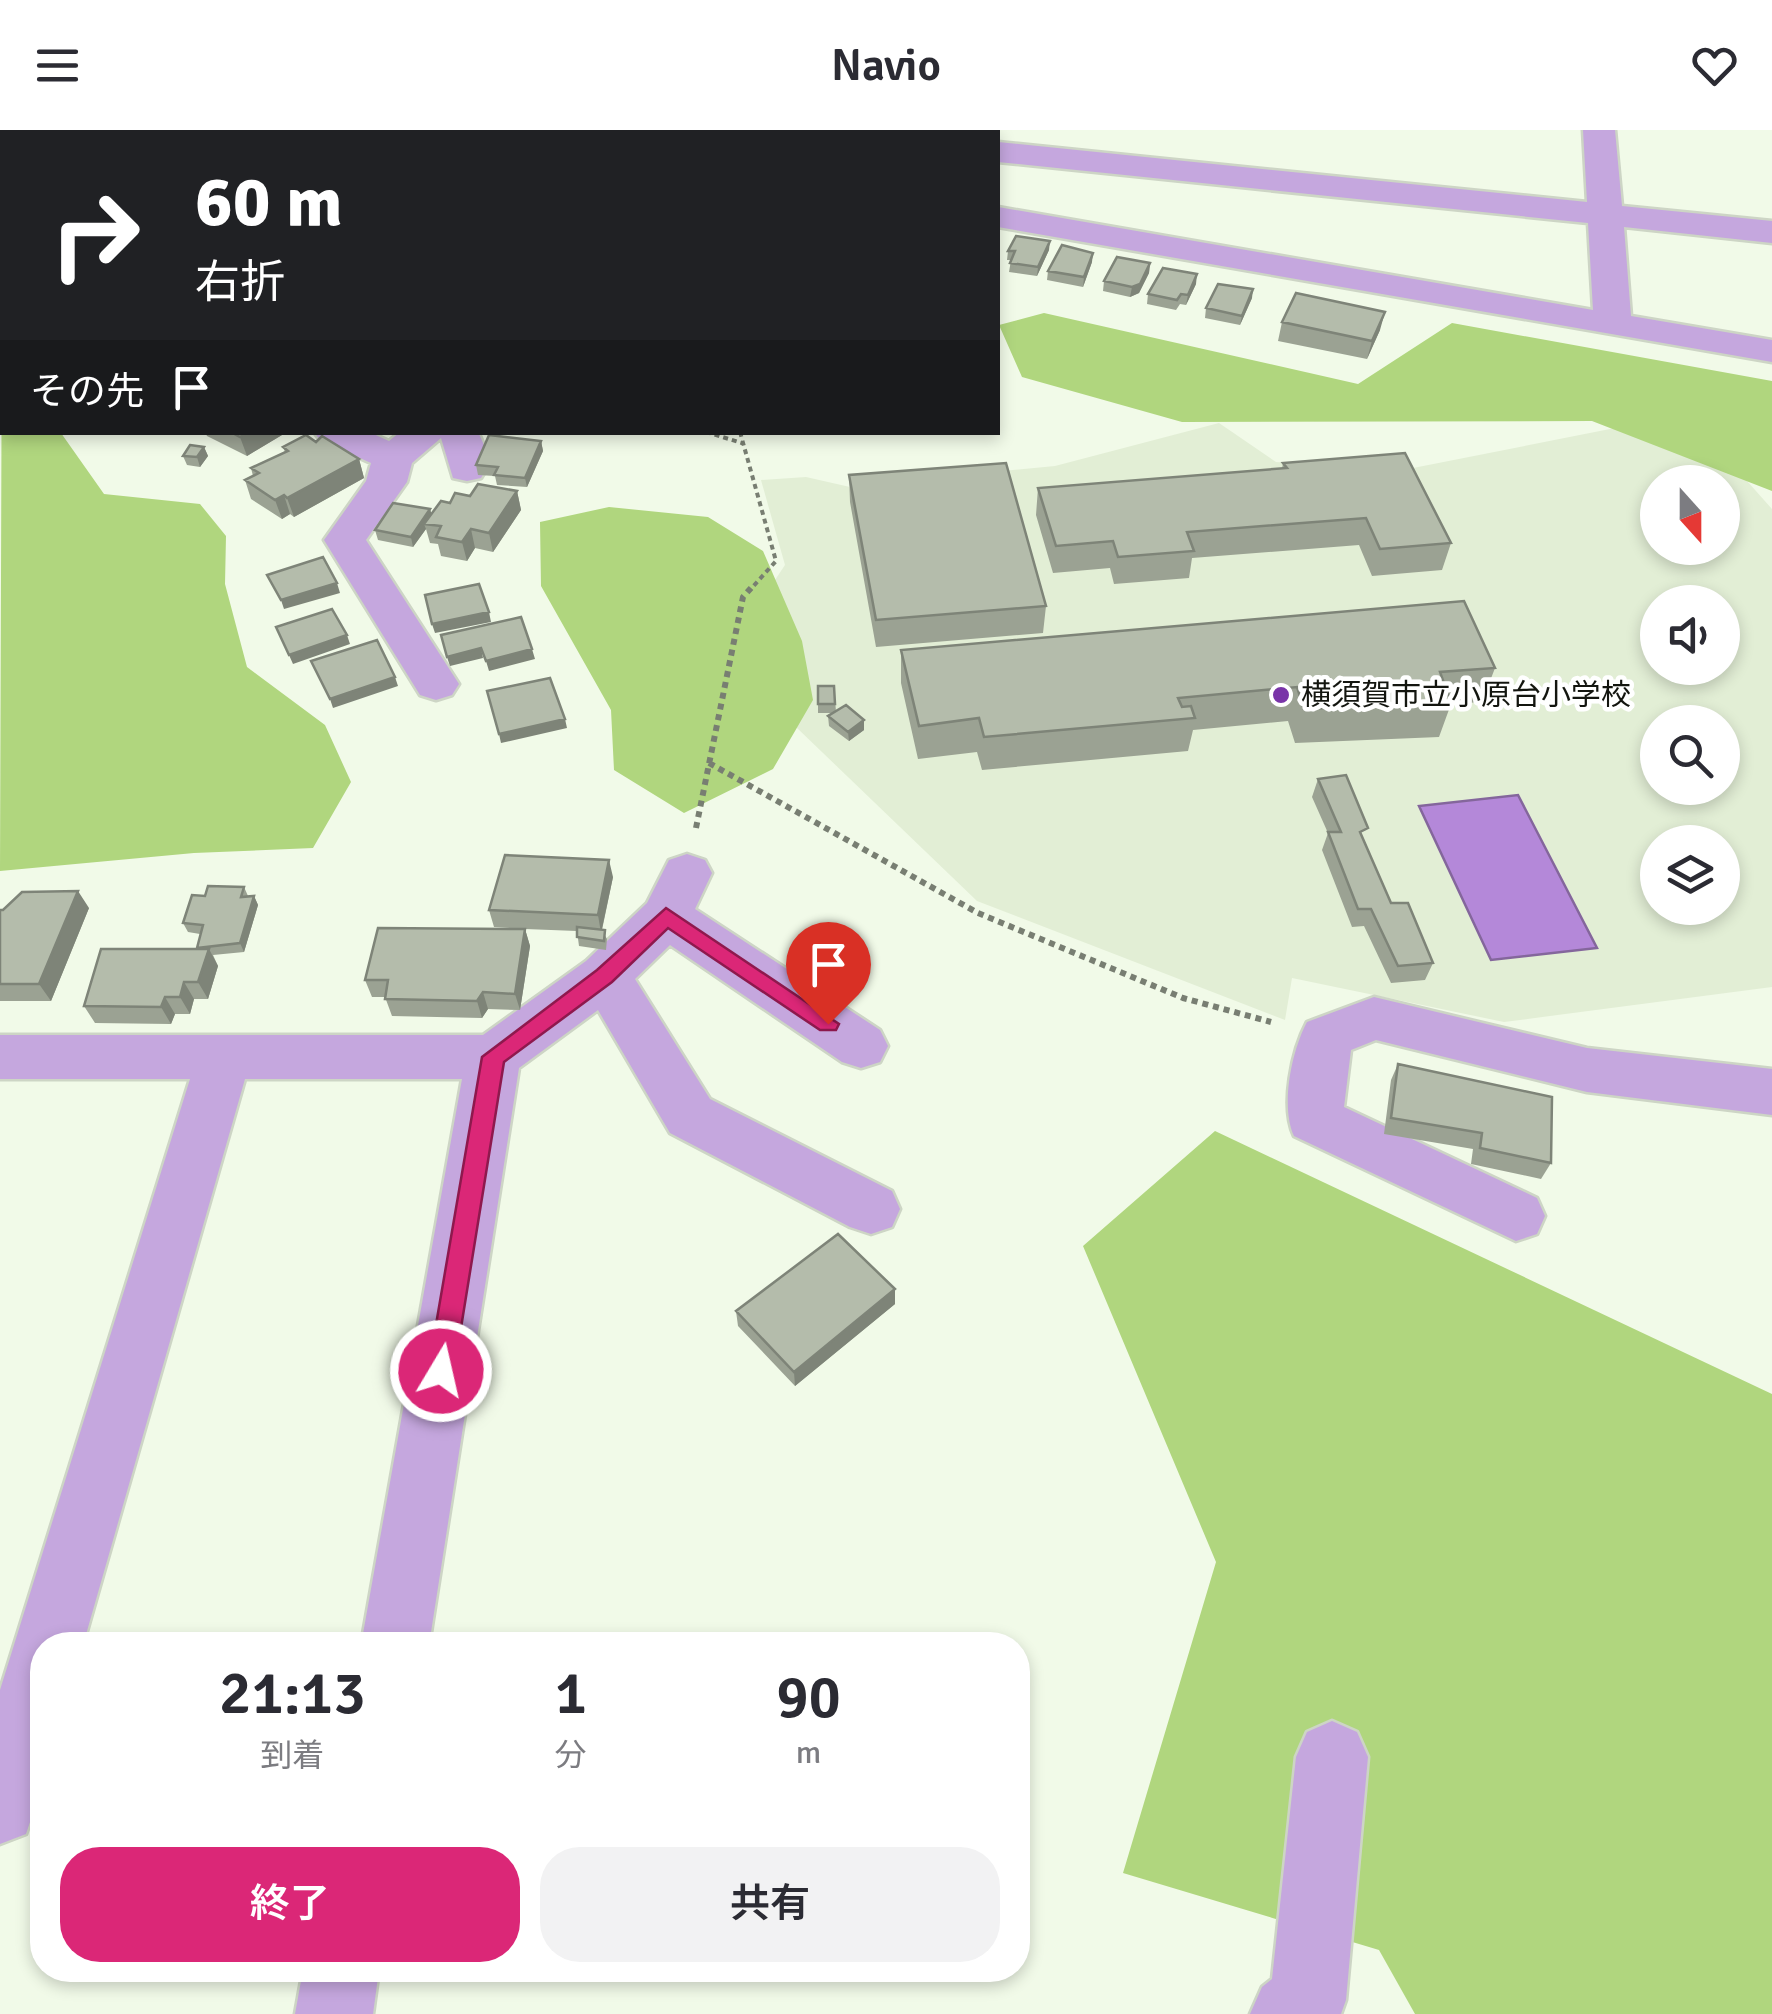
<!DOCTYPE html>
<html lang="ja">
<head>
<meta charset="utf-8">
<style>
	:root { --surface:#fff; --page:#f2f2f3; --text:#2b2b33; --muted:#7c7c81; --accent:#db2777 }
	body { margin:0; font-family:Signika,"Noto Sans JP",sans-serif; background:var(--page); color:var(--text); height:100vh; display:flex; flex-direction:column; font-size:38px; white-space:nowrap }
	* { box-sizing:border-box; margin:0 }
	p { font-size:32px; color:var(--muted) }
	.icon { flex:none; width:55px; height:55px; fill:none; stroke:currentColor; stroke-width:2; stroke-linecap:round; stroke-linejoin:round }
	.map { position:relative; flex:1; overflow:hidden }
	.drawer { position:absolute; left:30px; top:1502px; width:1000px; height:350px; display:flex; flex-direction:column; background:var(--surface); border-radius:40px; box-shadow:0 5px 15px #0003 }
	.drawer>* { flex:none }
	.top-card { position:absolute; left:0px; top:0px; width:1000px; height:305px; box-shadow:0 5px 15px #0003; background:#202124; color:#fff; overflow:hidden }
	.needle { width:65px; rotate:159deg }
	.tools { position:absolute; left:1640px; top:335px; display:grid; gap:20px }
	.tools a { display:grid; place-items:center; width:100px; height:100px; border-radius:50%; background:var(--surface); box-shadow:0 5px 15px #0003; font-size:50px }
	.pin { position:absolute; display:grid; place-items:center; width:85px; height:85px; color:#fff; margin:-102px -42px; border-radius:50% 50% 50% 0; rotate:-45deg; box-shadow:0 0 10px #0007 }
	.pin .icon { rotate:45deg }
	.me { position:absolute; width:110px; margin:-55px; rotate:9deg; stroke-linejoin:round; filter:drop-shadow(0 0 8px #0008) }
	.turn { display:flex; align-items:center; gap:35px; height:210px; padding:0 30px; font-size:45px }
	.turn .icon { width:130px; height:130px; stroke-width:2.5 }
	.turn b { display:block; font-size:70px; line-height:85px }
	.then { display:flex; align-items:center; height:95px; padding:0 30px; background:#0003; gap:20px; font-size:38px }
	.eta { display:flex; justify-content:space-evenly; align-items:center; height:170px; text-align:center }
	.eta b { font-size:60px; font-weight:600; line-height:70px }
	.action { display:flex; gap:20px; margin-top:auto; padding:20px 30px }
	.action a { flex:1; height:115px; border-radius:40px; background:var(--accent); color:#fff; font-size:40px; font-weight:600; line-height:115px; text-align:center }
	.action a+a { background:var(--page); color:var(--text) }
	header { display:flex; justify-content:space-between; align-items:center; height:130px; padding:0 30px; background:var(--surface); font-size:45px; font-weight:600 }
	.map>svg:first-child { display:block }
</style>
</head>
<body>
<header><svg class="icon" aria-label="menu" viewBox="0 0 24 24"><path d="M4 6h16M4 12h16M4 18h16"/></svg>Navio<svg class="icon" aria-label="heart" viewBox="0 0 24 24"><path d="M12 20l-8-8c-3-5 5-10 8-4 3-6 11-1 8 4z"/></svg></header>
<div class="map">
<svg width="1772" height="1884" viewBox="0 0 1772 1884">
	<rect width="100%" height="100%" fill="#f1fae8"/>
	<path fill="#e2eed5" fill-rule="evenodd" d="M1219,293L1276,332L1408,339L1615,298L1723,324L1772,379V857L1504,892L1292,848L1285,890L977,771L797,598L769,459L785,435L761,350L806,347L872,362L950,346L1055,336ZM1658,352H1722V418H1658ZM1658,472H1722V538H1658ZM1658,592H1722V658H1658ZM1658,712H1722V778H1658Z"/>
	<path fill="#b0d67e" d="M2,153V302L61,303L104,364L200,374L226,406L225,454L247,537L325,595L351,652L313,718L194,723L0,741Z
		M1044,183L1358,254L1452,193L1772,251V361L1592,291L1182,292L1022,247L999,195Z
		M609,377L708,387L763,421L802,511L813,570L773,639L684,683L614,640L611,580L541,456L540,392Z
		M1215,1001L1772,1264V1884H1415L1379,1820L1123,1743L1216,1432L1083,1116Z"/>
	<path fill="#b488d9" stroke="#84669c" stroke-width="2.5" d="M1518,665L1597,818L1491,830L1419,676Z"/>
	<g fill="none" stroke-linecap="round" stroke-linejoin="round">
		<g stroke="#cdd5c5" stroke-width="5">
			<path id="minor" d="M25,0H60L61,2H26Z
				M423,0H466L467,2H424Z
				M841,0H888L889,2H842Z
				M1583,0H1615L1622,76L1772,91V113L1624,97L1631,186L1772,210V232L998,97V77L1593,180L1588,93L998,32V12L1587,72Z
				M2,99V122L0,123V100Z
				M314,302H369L389,311L400,302H478C486,318 492,333 481,348L467,351L453,348L441,308L412,333L407,352L366,410L459,554L452,565L436,570L420,565L324,410L366,351L371,333L320,310Z
				M687,724L705,730L712,743L695,779L880,900L888,916L880,932L861,938L842,932L670,815L635,849L710,969L892,1061L900,1079L892,1097L871,1104L850,1097L670,1003L598,880L519,938L429,1515H361L462,949H245L83,1515H42V1656L26,1704L0,1714V1560L190,949H0V905H483L586,831L647,773L669,730Z
				M1374,867L1587,918L1772,939V985L1587,962L1376,910L1351,920L1344,977L1537,1068L1545,1086L1537,1104L1516,1111L1294,1006C1280,976 1292,920 1307,892Z
				M1332,1591L1357,1602L1368,1627L1346,1870L1341,1884H1250L1262,1857L1272,1849L1296,1627L1307,1602Z
				M303,1840H379L373,1884H295Z"/>
		</g>
		<path stroke="#787e72" stroke-width="4" stroke-dasharray="5 4" stroke-linecap="butt" d="M706,302L742,313
			M740,302L776,431L749,461"/>
		<path stroke="#787e72" stroke-width="6" stroke-dasharray="6 5" stroke-linecap="butt" d="M709,633L978,783L1183,868L1271,892
			M696,698L743,467L751,458"/>
		<use href="#minor" fill="#c5a7de" fill-rule="evenodd"/>
	</g>
	<path fill="#9ba293" d="M1049,120L1037,146L1009,142L1011,130H1007L1008,121Z
		M1092,132L1083,157L1047,150L1048,141Z
		M1150,133L1149,143L1139,163L1130,167L1103,161L1104,151Z
		M1196,154L1186,175L1180,174L1176,180L1147,174L1148,164Z
		M1252,168L1240,195L1205,188L1206,178Z
		M1282,192L1380,200L1367,229L1278,211Z
		M205,302H287L247,326L207,306Z
		M541,311L543,321L527,357L497,355L495,346L478,345L476,335Z
		M316,312L359,329L364,348L294,387L290,384L282,389L251,369L245,350L253,346L251,338L285,322L283,317Z
		M204,317L208,326L200,337L187,335L183,326Z
		M1283,333L1451,413L1442,440L1372,446L1359,415L1192,428L1189,448L1114,454L1110,438L1053,443L1036,385L1038,358L1282,339Z
		M849,345L1046,476L1043,503L876,517L850,372Z
		M517,361L521,380L493,422L475,418L467,431L441,426L438,414L430,413L426,399L413,417L378,410L375,400L430,379L431,384L450,373L470,366Z
		M901,520L1495,538L1482,572L1451,574L1439,607L1295,613L1288,591L1193,600L1188,621L982,640L977,622L918,629L901,553Z
		M818,556H834L836,582L864,590V600L849,611L829,596L828,586L833,583H818Z
		M1318,649L1364,710L1391,773L1433,833L1425,850L1391,853L1364,796L1352,797L1322,720L1328,703L1312,667Z
		M613,747L602,800L607,809L606,820L579,816L577,801L525,799L530,816L520,880L488,879L482,888L392,886L385,867H372L365,850L525,799L494,797L489,780Z
		M244,757L248,766H254L258,775L244,822L213,825L218,836L208,869H194L190,884H175L171,894L95,893L84,876L197,819L200,804L188,802L183,793L205,766Z
		M89,778L51,871H0V780Z
		M1398,934L1551,1033L1541,1049L1471,1034L1473,1019L1384,1004L1391,950Z
		M895,1159V1174L795,1256L738,1196L736,1181Z"/>
	<path fill="#7e8478" d="M211,0H244L237,2H212Z
		M2,66V88L0,90V67Z
		M1050,111L1049,120L1037,146L1038,137Z
		M1093,123L1092,132L1083,157L1084,147Z
		M1150,133L1149,143L1139,163L1130,167L1132,157Z
		M1197,144L1196,154L1186,175L1188,165Z
		M1253,159L1252,168L1240,195L1242,186Z
		M1385,182L1380,200L1367,229L1372,211Z
		M248,302H287L247,326L240,307Z
		M541,311L543,321L527,357L525,348Z
		M204,317L208,326L200,337L197,327Z
		M359,329L364,348L294,387L287,368Z
		M517,361L521,380L493,422L489,403Z
		M284,365L290,384L282,389L275,370Z
		M430,379L433,389L424,394L426,399L413,417L411,407Z
		M471,399L475,418L467,431L462,412Z
		M337,453L340,463L284,479L281,470Z
		M489,482L491,492L435,503L432,494Z
		M347,505L350,514L293,534L289,525Z
		M481,518L483,528L450,536L447,527Z
		M532,519L535,529L489,541L486,531Z
		M395,547L398,556L333,578L330,569Z
		M565,589L567,598L501,613L499,604Z
		M864,590V600L849,611L848,602Z
		M609,730L613,747L601,803L598,785Z
		M78,761L89,778L51,871L39,854Z
		M254,766L258,775L244,822L240,813Z
		M525,799L530,816L520,880L515,864Z
		M209,819L218,836L208,869L198,852Z
		M184,852L194,869L190,884L180,867Z
		M483,862L488,879L482,888L477,871Z
		M165,867L175,884L171,894L161,877Z
		M895,1159V1174L795,1256L794,1242Z"/>
	<path fill="#b4bcab" stroke="#7e8478" stroke-width="2.5" d="M132,0H192L182,2H134Z
		M0,53L2,54V66L0,67Z
		M1016,106L1050,111L1038,137L1010,133L1015,121H1008Z
		M1062,115L1093,123L1084,147L1048,141Z
		M1117,127L1150,133L1140,154L1132,157L1104,151Z
		M1163,138L1197,144L1188,165L1181,164L1177,170L1148,164Z
		M1218,154L1253,159L1242,186L1206,178Z
		M1296,163L1385,182L1372,211L1282,192Z
		M231,302H248L240,307Z
		M306,305L316,312L322,306L359,329L287,368L284,365L275,370L245,350L259,343L251,338L288,321L283,317Z
		M489,305L541,311L525,348L494,345L498,337L476,335Z
		M190,315L204,317L197,327L183,326Z
		M1405,323L1451,413L1380,419L1366,388L1187,402L1194,421L1118,427L1113,411L1056,416L1038,358L1287,338L1283,333Z
		M1006,333L1046,476L876,490L849,345Z
		M478,354L517,361L489,403L471,399L462,412L436,407L441,396L424,394L441,371L450,373L455,363L470,366Z
		M393,373L430,379L411,407L375,400Z
		M323,427L337,453L281,470L267,445Z
		M479,454L489,482L432,494L425,465Z
		M1464,471L1495,538L1440,542L1451,573L1304,579L1297,557L1178,568L1182,577L1191,576L1195,588L984,607L979,588L919,596L901,520Z
		M332,479L347,505L289,525L276,497Z
		M521,487L532,519L486,531L481,518L447,527L441,505Z
		M377,510L395,547L330,569L311,531Z
		M550,548L565,589L499,604L487,561Z
		M818,556H834L835,574H818Z
		M846,575L864,590L848,602L828,586Z
		M1346,645L1368,698L1360,702L1391,773H1408L1433,833L1398,836L1371,779H1358L1328,702H1341L1318,649Z
		M505,725L609,730L598,785L489,780Z
		M208,756L244,757L241,767L254,766L240,813L197,818L203,795L183,793L192,765L205,766Z
		M78,761L39,854H0V780H3L22,762Z
		M577,797L605,800L604,811L577,807Z
		M378,798L525,799L515,864L483,862L477,871L385,869L388,850H365Z
		M101,819H209L198,852H184L180,867H165L161,877L84,876Z
		M1398,934L1552,967L1551,1033L1480,1018L1482,1003L1391,988Z
		M838,1104L895,1159L794,1242L736,1181Z"/>
	<path fill="#db2777" stroke="#8e194d" stroke-width="2.5" d="M666,778L839,894L836,900H820L668,798L612,852L504,932L454,1241L450,1249L441,1253L432,1249L428,1241L482,927L597,840Z"/>
	<circle fill="#7934a8" stroke="#fff" stroke-width="4" cx="1281" cy="565" r="10"/>
	<g text-anchor="middle" dominant-baseline="central" stroke-width="9" stroke-linejoin="round" paint-order="stroke">
		<g font-size="30" fill="#13150f" stroke="#fff" text-anchor="start">
			<text x="1301" y="565">横須賀市立小原台小学校</text>
		</g>
	</g>
</svg>
<div class="tools">
<a><svg class="needle" viewBox="-14 -14 28 28"><path d="M0-13l5 13h-10z" fill="#e53935"/><path d="M0 13l5-13h-10z" fill="#7c7c81"/></svg></a>
<a><svg class="icon" aria-label="sound" viewBox="0 0 24 24"><path d="M4 9h4l5-4v14l-5-4H4zM17 9q2 3 0 6"/></svg></a>
<a><svg class="icon" aria-label="search" viewBox="0 0 24 24"><circle cx="10" cy="10" r="6"/><path d="M15 15l6 6"/></svg></a>
<a><svg class="icon" aria-label="layers" viewBox="0 0 24 24"><path d="M12 4l9 5-9 5-9-5zM3 14l9 5 9-5"/></svg></a>
</div>
<div class="pin" style="left:828px;top:894px;background:#d93025"><svg class="icon" aria-label="arrive" viewBox="0 0 24 24"><path d="M6 21V4h12l-3 4 3 4H6"/></svg></div>
<svg class="me" style="left:441px;top:1241px" viewBox="-20 -20 40 40"><circle r="17" fill="#db2777" stroke="#fff" stroke-width="3"/><path d="M0-11L8 9 0 5-8 9z" fill="#fff"/></svg>
<div class="top-card">
<div class="turn"><svg class="icon" aria-label="right" viewBox="0 0 24 24"><path d="M7 20v-9h11M14 6l5 5-5 5"/></svg><div><b>60 m</b>右折</div></div>
<div class="then">その先<svg class="icon" aria-label="arrive" viewBox="0 0 24 24"><path d="M6 21V4h12l-3 4 3 4H6"/></svg></div>
</div>
<section class="drawer">
<div class="eta">
<div><b>21:13</b><p>到着</p></div>
<div><b>1</b><p>分</p></div>
<div><b>90</b><p>m</p></div>
</div>
<div class="action"><a>終了</a><a>共有</a></div>
</section>
</div>
</body>
</html>
